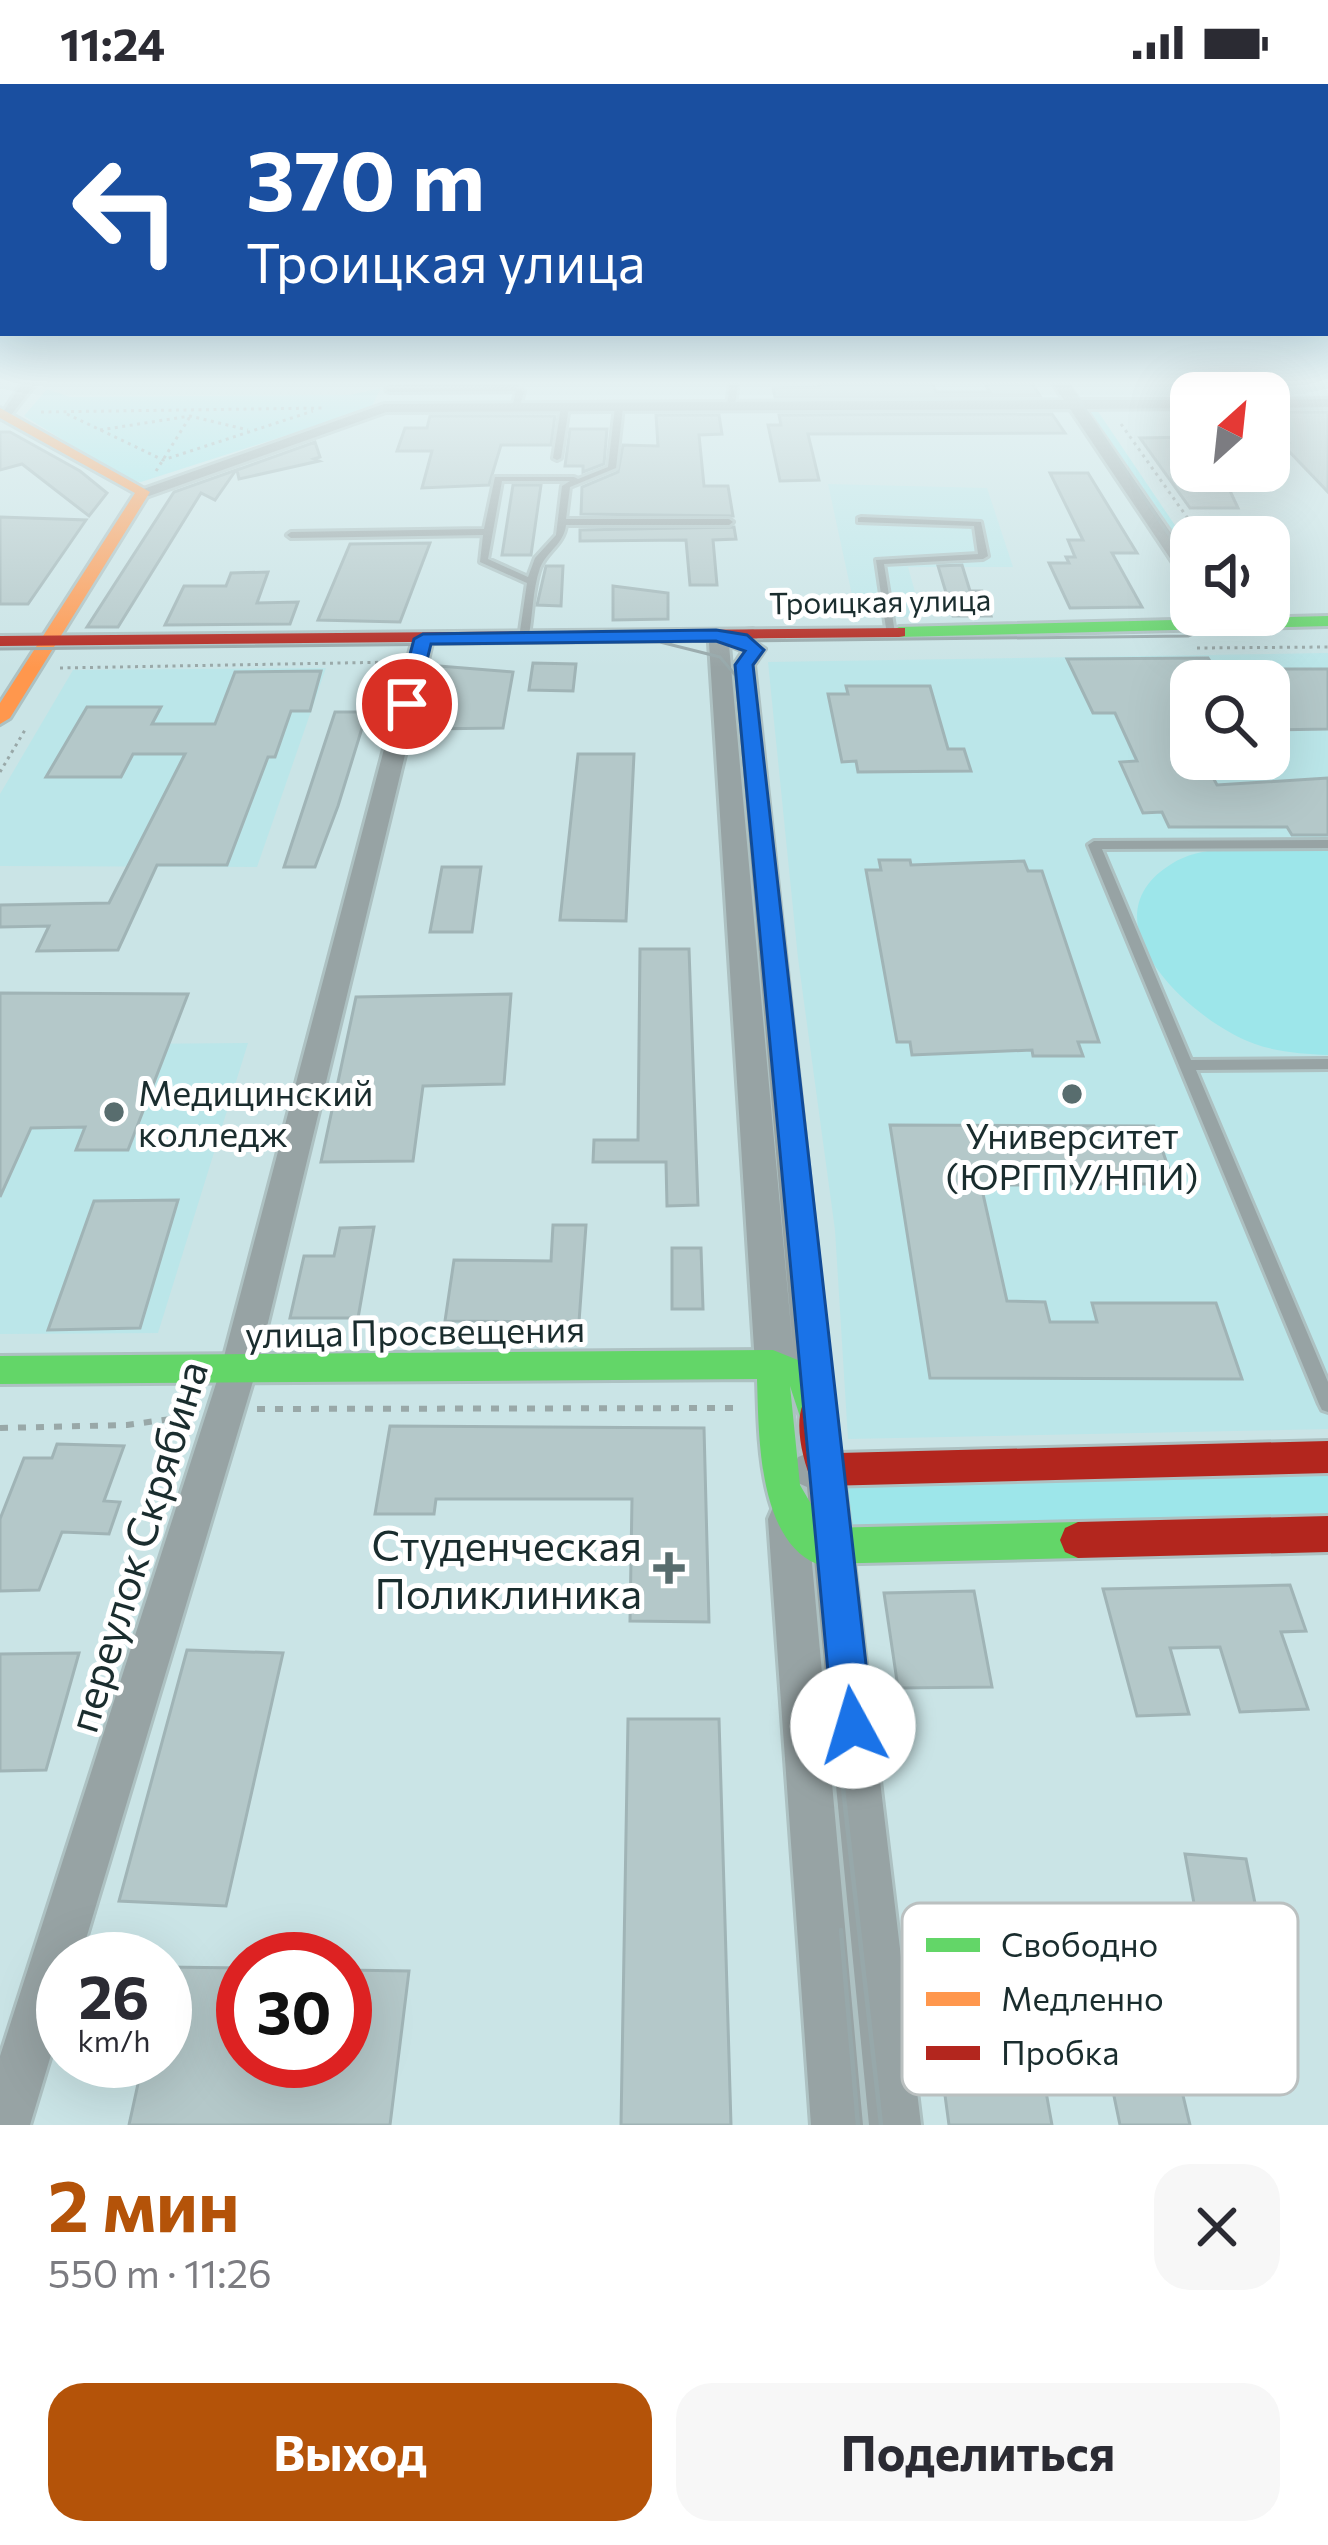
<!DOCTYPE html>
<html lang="ru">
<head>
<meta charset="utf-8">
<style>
	:root { --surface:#fff; --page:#f7f7f7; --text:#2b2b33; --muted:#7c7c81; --accent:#b45309 }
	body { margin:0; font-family:Commissioner,sans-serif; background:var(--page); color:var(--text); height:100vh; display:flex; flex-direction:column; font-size:45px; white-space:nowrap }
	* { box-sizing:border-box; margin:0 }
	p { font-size:39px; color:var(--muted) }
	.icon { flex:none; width:66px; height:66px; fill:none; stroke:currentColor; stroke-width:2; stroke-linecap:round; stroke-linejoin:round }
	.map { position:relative; height:2041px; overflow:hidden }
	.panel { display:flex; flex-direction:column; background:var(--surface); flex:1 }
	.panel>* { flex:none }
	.hud { position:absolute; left:0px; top:0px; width:1329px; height:252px; box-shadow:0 12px 48px #0002; background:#1a4fa0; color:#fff; overflow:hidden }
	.needle { width:78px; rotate:27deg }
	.fabs { position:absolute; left:1170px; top:288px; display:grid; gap:24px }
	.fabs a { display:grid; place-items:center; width:120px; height:120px; border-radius:24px; background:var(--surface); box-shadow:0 12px 48px #0002; font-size:60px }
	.speed { position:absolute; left:36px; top:1848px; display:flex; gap:24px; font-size:60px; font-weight:700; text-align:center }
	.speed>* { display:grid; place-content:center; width:156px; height:156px; border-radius:50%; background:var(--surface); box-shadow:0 12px 48px #0002; line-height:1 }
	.speed small { font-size:30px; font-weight:400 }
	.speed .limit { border:18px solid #d22; background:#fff; color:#111 }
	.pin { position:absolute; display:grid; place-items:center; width:102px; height:102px; color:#fff; margin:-51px; border:6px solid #fff; border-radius:50%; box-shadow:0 3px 12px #0007 }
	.me { position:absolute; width:132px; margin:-66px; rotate:354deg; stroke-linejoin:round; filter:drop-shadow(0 0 9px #0008) }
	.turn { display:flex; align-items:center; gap:42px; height:252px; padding:0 48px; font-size:54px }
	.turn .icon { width:156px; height:156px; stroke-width:2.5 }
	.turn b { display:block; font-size:84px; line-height:102px }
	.round { display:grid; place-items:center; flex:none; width:126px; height:126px; border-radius:36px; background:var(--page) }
	.headline { display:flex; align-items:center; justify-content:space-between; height:204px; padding:0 48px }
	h1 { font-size:72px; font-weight:700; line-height:90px; color:var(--accent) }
	.button { display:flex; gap:24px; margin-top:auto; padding:24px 48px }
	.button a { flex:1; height:138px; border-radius:36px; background:var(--accent); color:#fff; font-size:48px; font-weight:700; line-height:138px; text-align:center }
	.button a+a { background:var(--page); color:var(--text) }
	.status { display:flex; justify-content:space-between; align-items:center; height:84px; padding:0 60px; background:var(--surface); direction:ltr }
	.status svg { height:33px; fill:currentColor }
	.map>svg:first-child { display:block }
</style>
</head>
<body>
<div class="status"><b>11:24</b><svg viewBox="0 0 49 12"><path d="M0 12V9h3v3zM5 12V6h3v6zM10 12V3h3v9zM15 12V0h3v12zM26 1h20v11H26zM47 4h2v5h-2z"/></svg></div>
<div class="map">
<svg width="1328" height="2041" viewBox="0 0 1328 2041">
	<rect width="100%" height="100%" fill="#cae4e6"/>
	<path fill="#bbe6e9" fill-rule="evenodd" d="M828,400L987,404L1013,483H908L922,533L857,534Z
		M1328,569V1345L848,1355L835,1146L798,874L768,578ZM1191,597H1269V675H1191Z
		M326,584L257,783L0,782V710L73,586Z
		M248,959L158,1249L0,1250V961Z"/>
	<path fill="#9de6ea" d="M381,304L371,324L141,398L130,397L24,332L47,305L70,313L349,311Z
		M1081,323H1095L1191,465V487Z
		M1328,767V971C1305,970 1277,968 1255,960C1192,938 1079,835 1173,779C1212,755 1283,767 1328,767Z
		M1328,1373V1440L849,1454L842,1392Z"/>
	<path fill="#b4c8c9" stroke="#a0b4b6" stroke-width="3" d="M818,298H932L936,308H990L984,298H1031L1040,312L775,313L773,304L819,303Z
		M1269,328H1328V408L1280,358H1288L1269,338Z
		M1052,330L1065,349L808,350L819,396L780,397L768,341H781L779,331Z
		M656,331H719L722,350L699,351L704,402H728L733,432L581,430L582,403L618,388L623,361L658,362Z
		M430,332H555L551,361H501L489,401L422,404L432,367H397L405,344H427Z
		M570,345H607L604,380L583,388V382H565Z
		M0,348H10L80,387L107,409L89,432L22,380L0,386Z
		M1191,353V387L1225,396L1238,424H1190L1140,354Z
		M315,358L320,373L314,375L319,377L239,395L237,386Z
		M236,386L215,416L201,409L118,543H87L174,408Z
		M1050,389H1088L1137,469H1112L1142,523L1070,524L1049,479H1069L1066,473H1075L1068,456H1083Z
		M513,401H541L531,471H502Z
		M0,433L86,436L28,520H0Z
		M734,443L736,455L713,456L717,501H690L686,456L580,457V446Z
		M430,459L400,538L318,536L350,460Z
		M962,481L970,507H982L991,532H953L938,482Z
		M546,482H563L561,522L537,521Z
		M268,488L257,519L298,518L290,540L165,541L184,502H226L231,489Z
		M613,502L668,509V535L613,536Z
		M1208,574L1223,597H1191V675H1203L1217,701L1328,694V751H1292L1287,743H1169L1162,728L1143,729L1120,678L1137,677L1115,629H1093L1067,575Z
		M533,579L576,580L573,607L529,606Z
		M439,582L513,588L503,644L425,645Z
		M1269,585H1328V645L1269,646Z
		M321,587L310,627H291L275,673H268L227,781H157L118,866L37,867L49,842L0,843V821L109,819L185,670H133L121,693H46L87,623H161L152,640H215L235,588Z
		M846,602H930L948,665H964L971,687L858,688L856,677L842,678L828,610H848Z
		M335,628H367L338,722L315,783H284Z
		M578,670H634L626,837L560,836Z
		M879,776H910L911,781L1024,777L1028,787H1042L1099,958H1078L1083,972H1033L1032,966L912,971L910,958H897L866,786H881Z
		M442,783H481L472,848H430Z
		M640,865H689L698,1121L667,1122L666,1078H593L594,1056H638Z
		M0,909L188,910L128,1066H76L85,1043L31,1044L0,1113Z
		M511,910L504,1000L423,1002L413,1077L321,1078L356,913Z
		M890,1041L1154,1042L1174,1100H1061L1056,1083H1013L1018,1101H981L1007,1217L1045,1218L1050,1238H1097L1092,1219H1216L1242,1295L930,1294Z
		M178,1116L140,1244L48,1246L94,1117Z
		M553,1141H586L579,1238L445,1237L454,1176L551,1177Z
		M374,1143L358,1234H290L304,1172H334L340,1144Z
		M672,1164H701L703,1225H672Z
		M390,1342L704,1344L709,1538L630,1537L632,1415H436L434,1430H375Z
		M57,1360L124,1362L104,1417L120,1418L109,1450L62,1448L39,1506L0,1507V1435L24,1374H52Z
		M1290,1501L1306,1547L1281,1548L1308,1625L1240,1628L1220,1563L1170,1564L1189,1630L1137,1632L1103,1505Z
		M974,1507L992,1603L898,1604L884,1509Z
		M187,1566L283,1569L226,1822L119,1817Z
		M79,1569L46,1686L0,1687V1570Z
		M628,1635H719L731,2041H621Z
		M1185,1770L1246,1775L1283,1957L1218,1951Z
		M1018,1852L1052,2041H949L924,1855Z
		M165,1883L243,1884V1977H345V1886L409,1887L390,2041H129L143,1977H165Z
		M1176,1982L1190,2041H1120L1108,1983Z"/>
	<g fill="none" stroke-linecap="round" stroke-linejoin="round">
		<g stroke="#adc1c2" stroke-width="6">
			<path id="lane" d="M730,298H738L735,322L731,324L727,322Z
				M515,303L524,307L520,323L516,325L512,323L516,308L514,307L390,308L386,306L390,304Z
				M565,321L569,323L561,374L557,376L553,374L561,323Z
				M619,321L623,323L616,384L570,403L566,435H729L733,438L729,441H566C564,460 547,467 540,484C532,507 533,533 528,556L519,554L527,499L480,478L483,451L291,454L287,451L291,448L484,445L495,393H574L578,395L608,383L615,323ZM502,397H570L562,402L556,451L535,474L528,493L488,475Z
				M861,433L981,438L988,472L983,475L884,480L895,549L887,551L876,476L978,470L974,442L858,438V434Z
				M1328,756V764L1102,765L1191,976L1328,975V985L1196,986L1328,1298V1328L1322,1326L1319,1320L1088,761L1094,757Z"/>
		</g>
		<g stroke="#adc1c2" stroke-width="6">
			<path id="street" d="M23,298H37L11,331H1Z
				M1052,298H1066L1079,316H1191V324L1085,325L1191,478V497L1184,495L1070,325L386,328L149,412L135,408L384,320L1064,316Z
				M1328,315V323L1269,324V316Z
				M753,545L763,551L753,557L765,565L754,581L833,1312L828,1324L815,1329L802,1324L795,1292L773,1296L760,1291L755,1280L709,559L720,549ZM729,561L743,567L734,581L793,1265Z
				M423,549L433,555L257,1284L80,1875H63V1931L30,2041H0V1972L221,1284L413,555Z
				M811,1368L837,1373L843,1386L921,2041H869L807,1403L798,1399L792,1386L798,1373Z
				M788,1416L802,1421L808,1435L863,2041H811L768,1435L774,1421Z"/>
		</g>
		<g stroke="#adc1c2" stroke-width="6">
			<path id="fast" d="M1328,532V542L899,553L890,548L899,543Z
				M773,1266L820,1285C828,1301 834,1325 827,1342L815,1346L803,1342L790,1302L800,1401L825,1444L1078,1438L1091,1444L1096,1456L1091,1468L1078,1474L817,1480C757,1455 759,1348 757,1295L0,1300V1272Z"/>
		</g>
		<g stroke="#adc1c2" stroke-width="6">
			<path id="slow" d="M0,324L150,408L10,634L0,640V619L135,409L0,334Z"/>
		</g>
		<g stroke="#adc1c2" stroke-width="6">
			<path id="jam" d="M905,544V552L899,553L0,562V552Z
				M815,1316L827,1320L838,1369L1328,1357V1389L824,1402L812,1398C803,1377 794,1341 803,1320Z
				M1328,1432V1468L1078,1474L1065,1468L1060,1456L1065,1444L1078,1438Z"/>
		</g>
		<path stroke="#99a8a8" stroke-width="3" stroke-dasharray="3 4.5" stroke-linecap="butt" d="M41,328L324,324
			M67,330L163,376L313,327
			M1121,340L1201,453
			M100,346L190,332L248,346
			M156,387L191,331
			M1197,564L1328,563
			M60,584L396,578
			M0,688L25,646"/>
		<path stroke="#99a8a8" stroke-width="6" stroke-dasharray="8 10" stroke-linecap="butt" d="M257,1325L737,1324
			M0,1344L127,1341L192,1332"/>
		<use href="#lane" fill="#97a3a4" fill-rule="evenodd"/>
		<use href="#street" fill="#97a3a4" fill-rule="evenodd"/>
		<use href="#fast" fill="#63d668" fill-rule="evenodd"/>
		<use href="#slow" fill="#ff974d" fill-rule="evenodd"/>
		<use href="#jam" fill="#b3261e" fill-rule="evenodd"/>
		<path stroke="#97a8aa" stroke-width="3" d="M1067,298L1191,484
			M652,556L720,573L736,592L820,1494
			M0,565L1188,552L1217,540L1224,531"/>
		<path stroke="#97a8aa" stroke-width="4.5" d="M819,1491L881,2041
			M841,1846L858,2041"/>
	</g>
	<linearGradient id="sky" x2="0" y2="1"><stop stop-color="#6ab3d4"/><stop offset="0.51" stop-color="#e7f3f4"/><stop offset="1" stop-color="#e7f3f4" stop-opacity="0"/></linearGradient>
	<rect width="1328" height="584" fill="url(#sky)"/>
	<path fill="#1a73e8" stroke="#114b97" stroke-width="3" d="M716,546L747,551L764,566L753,581L873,1642L867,1656L853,1662L839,1656L833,1642L735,581L745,567L716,557L431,560L416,620L407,626L397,620L414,555L423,550Z"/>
	<g fill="#586d6e" stroke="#fff" stroke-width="4.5">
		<circle cx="1072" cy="1010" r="12"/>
		<circle cx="114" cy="1028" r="12"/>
		<path d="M663 1466h12v12h12v12h-12v12h-12v-12h-12v-12h12z"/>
	</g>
	<g text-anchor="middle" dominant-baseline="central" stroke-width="10" stroke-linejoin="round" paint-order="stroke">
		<g font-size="30" fill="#1a2d2e" stroke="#fff">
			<text transform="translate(880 516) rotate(-1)">Троицкая улица</text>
		</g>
		<g font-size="36" fill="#1a2d2e" stroke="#fff" text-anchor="start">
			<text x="138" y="1007">Медицинский<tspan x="138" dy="41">колледж</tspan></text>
			<text x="1072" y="1050" text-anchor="middle">Университет<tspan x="1072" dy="41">(ЮРГПУ/НПИ)</tspan></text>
		</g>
		<g font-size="36" fill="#1a2d2e" stroke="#fff">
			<text transform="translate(415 1246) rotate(-1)">улица Просвещения</text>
		</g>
		<g font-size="42" fill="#1a2d2e" stroke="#fff" text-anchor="end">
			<text x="642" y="1460">Студенческая<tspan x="642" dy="48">Поликлиника</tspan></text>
		</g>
		<g font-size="42" fill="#1a2d2e" stroke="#fff">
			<text transform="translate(136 1462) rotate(-73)">переулок Скрябина</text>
		</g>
	</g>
	<rect x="902" y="1819" width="396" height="192" rx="18" fill="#fff" stroke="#bac0c0" stroke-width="3"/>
	<rect x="926" y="1854" width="54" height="14" fill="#63d668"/>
	<rect x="926" y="1908" width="54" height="14" fill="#ff974d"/>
	<rect x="926" y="1962" width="54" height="14" fill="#b3261e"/>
	<g font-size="33" fill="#1a2d2e">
		<text x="1001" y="1873">Свободно</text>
		<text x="1001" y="1927">Медленно</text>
		<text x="1001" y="1981">Пробка</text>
	</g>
</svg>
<div class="fabs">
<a><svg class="needle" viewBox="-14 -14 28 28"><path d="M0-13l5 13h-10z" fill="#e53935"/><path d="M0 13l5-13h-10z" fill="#7c7c81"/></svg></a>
<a><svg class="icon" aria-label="sound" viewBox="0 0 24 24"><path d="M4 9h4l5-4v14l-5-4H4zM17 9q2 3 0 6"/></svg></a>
<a><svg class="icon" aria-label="search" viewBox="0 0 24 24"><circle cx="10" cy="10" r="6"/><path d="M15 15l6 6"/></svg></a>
</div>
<div class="speed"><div>26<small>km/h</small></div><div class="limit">30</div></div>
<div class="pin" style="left:407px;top:620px;background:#d93025"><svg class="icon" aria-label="arrive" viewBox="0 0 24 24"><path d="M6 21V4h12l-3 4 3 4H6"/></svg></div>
<svg class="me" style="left:853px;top:1642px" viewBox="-20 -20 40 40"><circle r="19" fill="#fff"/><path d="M0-13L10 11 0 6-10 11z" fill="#1a73e8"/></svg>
<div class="hud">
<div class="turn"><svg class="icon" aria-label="left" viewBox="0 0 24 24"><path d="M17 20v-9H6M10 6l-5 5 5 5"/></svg><div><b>370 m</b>Троицкая улица</div></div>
</div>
</div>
<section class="panel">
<div class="headline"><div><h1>2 мин</h1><p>550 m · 11:26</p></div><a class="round"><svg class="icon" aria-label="close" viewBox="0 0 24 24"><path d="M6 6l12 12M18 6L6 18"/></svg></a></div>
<div class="button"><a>Выход</a><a>Поделиться</a></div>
</section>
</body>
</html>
